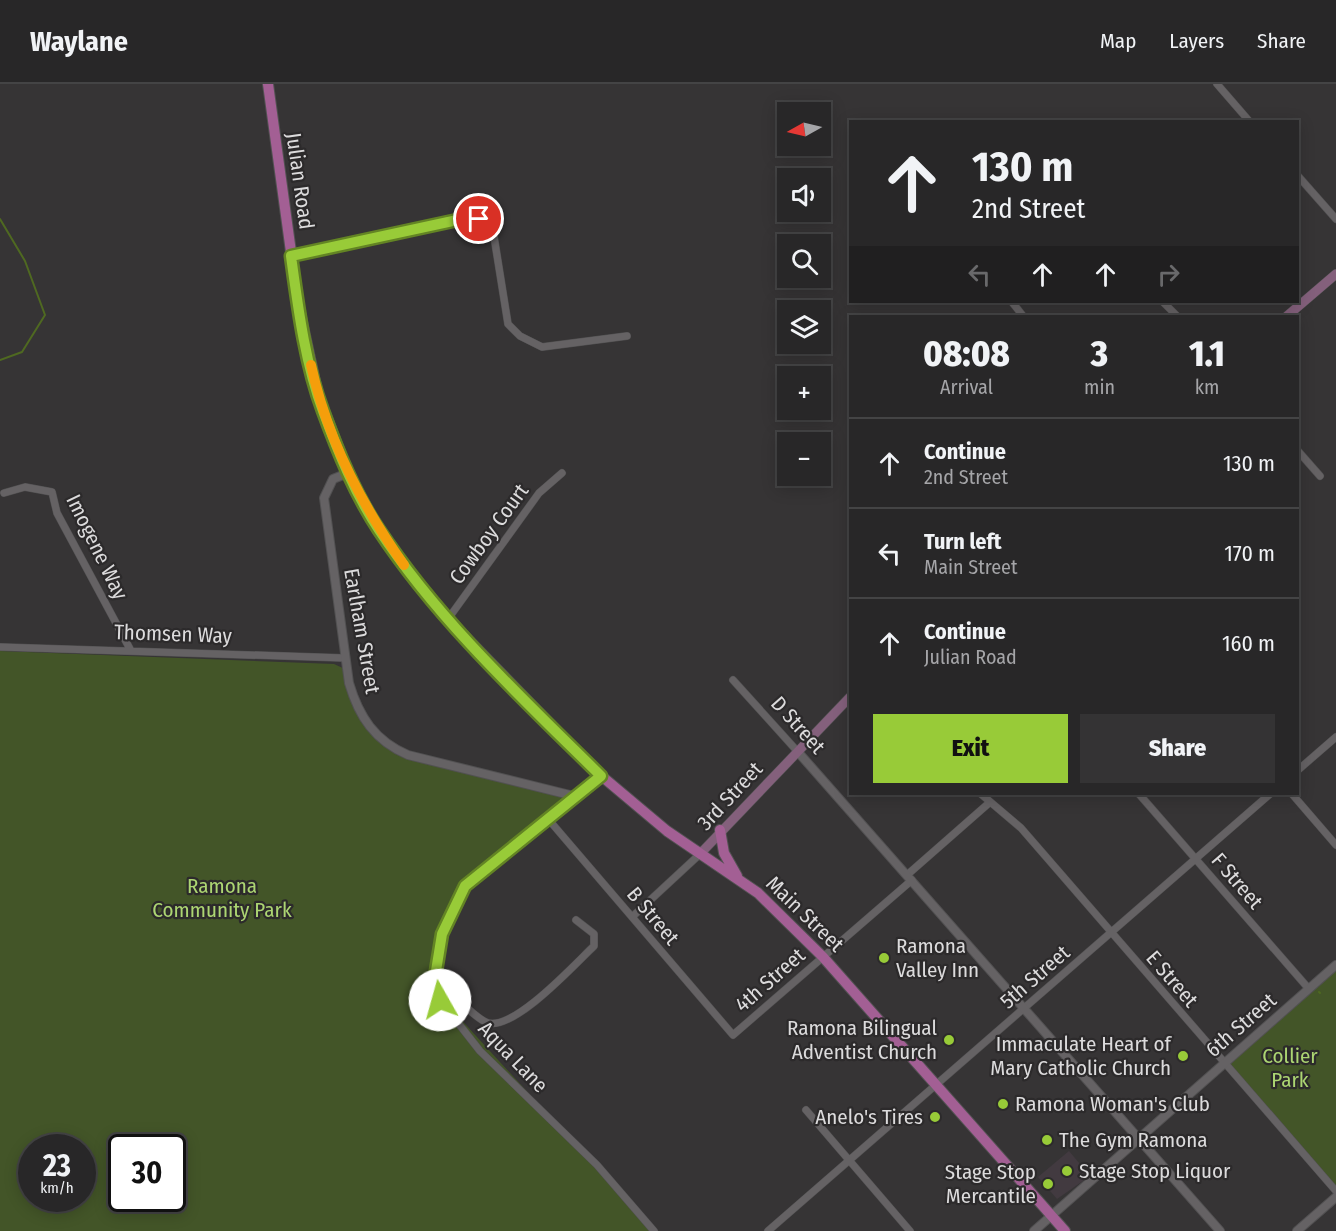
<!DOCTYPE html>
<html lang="en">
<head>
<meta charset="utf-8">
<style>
	:root { --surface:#282728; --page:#343334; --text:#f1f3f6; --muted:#a5a5a8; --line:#444445; --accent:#98cb38 }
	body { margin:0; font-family:"Fira Sans Condensed",sans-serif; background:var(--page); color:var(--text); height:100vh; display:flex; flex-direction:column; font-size:22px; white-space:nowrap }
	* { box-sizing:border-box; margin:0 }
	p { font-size:20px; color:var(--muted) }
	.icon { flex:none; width:33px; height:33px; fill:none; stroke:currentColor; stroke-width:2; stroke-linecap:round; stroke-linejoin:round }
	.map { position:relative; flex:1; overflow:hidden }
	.side { position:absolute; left:849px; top:231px; width:450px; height:480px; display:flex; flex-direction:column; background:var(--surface); border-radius:0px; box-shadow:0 3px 15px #0003,0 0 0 2px var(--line) }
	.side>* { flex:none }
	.hud { position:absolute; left:849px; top:36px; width:450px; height:183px; border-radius:0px; box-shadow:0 3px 15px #0003,0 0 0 2px var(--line); background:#282728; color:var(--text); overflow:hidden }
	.needle { width:39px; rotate:262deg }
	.fabs { position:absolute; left:777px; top:18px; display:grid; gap:12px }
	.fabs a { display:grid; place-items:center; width:54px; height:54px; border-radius:0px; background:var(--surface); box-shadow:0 3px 15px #0003,0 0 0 2px var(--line); font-size:30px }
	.speed { position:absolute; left:18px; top:1050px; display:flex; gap:12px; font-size:30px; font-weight:700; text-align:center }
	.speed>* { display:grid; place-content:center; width:78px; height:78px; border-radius:50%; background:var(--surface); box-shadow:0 3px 15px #0003,0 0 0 2px var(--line); line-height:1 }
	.speed small { font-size:15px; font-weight:400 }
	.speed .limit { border:3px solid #111; border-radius:9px; background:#fff; color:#111 }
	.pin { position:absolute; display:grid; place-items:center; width:51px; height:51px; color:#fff; margin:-26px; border:3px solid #fff; border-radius:50%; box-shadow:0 2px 6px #0007 }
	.me { position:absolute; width:66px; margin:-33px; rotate:353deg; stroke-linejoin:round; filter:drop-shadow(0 0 4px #0008) }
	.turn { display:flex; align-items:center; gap:21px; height:126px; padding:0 24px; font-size:27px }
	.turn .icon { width:78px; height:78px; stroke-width:2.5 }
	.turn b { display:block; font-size:42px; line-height:51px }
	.lanes { display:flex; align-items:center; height:57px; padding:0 24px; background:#0003; justify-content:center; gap:30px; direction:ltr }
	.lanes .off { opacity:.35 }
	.eta { display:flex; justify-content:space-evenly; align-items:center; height:102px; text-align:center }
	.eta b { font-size:36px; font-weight:800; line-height:42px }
	.cta { display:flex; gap:12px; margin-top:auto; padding:12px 24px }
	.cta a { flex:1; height:69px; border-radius:0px; background:var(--accent); color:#111; font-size:24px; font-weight:800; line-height:69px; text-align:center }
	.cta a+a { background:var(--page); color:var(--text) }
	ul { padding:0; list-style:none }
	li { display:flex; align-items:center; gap:18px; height:90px; padding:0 24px; border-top:2px solid var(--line) }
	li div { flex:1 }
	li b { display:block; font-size:22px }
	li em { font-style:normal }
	header { display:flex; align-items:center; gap:36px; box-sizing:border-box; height:84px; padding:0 30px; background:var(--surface); border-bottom:2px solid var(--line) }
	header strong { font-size:28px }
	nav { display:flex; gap:33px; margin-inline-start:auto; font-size:21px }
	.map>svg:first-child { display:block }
</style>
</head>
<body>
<header>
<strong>Waylane</strong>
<nav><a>Map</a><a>Layers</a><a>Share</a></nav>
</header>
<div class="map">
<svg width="1336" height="1147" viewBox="0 0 1336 1147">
	<rect width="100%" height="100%" fill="#363435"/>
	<path fill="#423a40" d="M1069,1067L1090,1092L1057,1115L1038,1093Z"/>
	<path fill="#435528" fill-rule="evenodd" d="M0,567L334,580L347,586L358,625L397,667L578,709L466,802L445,842L435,896L444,917L655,1147H0ZM32,1064H82V1114H32ZM122,1064H172V1114H122Z
		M1336,882V1106L1225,979Z"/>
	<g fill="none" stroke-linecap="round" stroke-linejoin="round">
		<path stroke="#4f6921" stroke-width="2" d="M0,135L25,177L45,231L22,268L0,276
			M1319,908L1320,909"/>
		<g stroke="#525152" stroke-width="8">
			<path id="minor" d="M1217,0L1250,38
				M1298,92L1336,135
				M291,172L462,135H479L492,140L508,240L520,252L542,263L627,252
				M1012,218L1023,232
				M1163,218L1177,232
				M1298,367L1320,392
				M4,409L25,403L52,408L57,429L130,565
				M448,535L539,409L562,389
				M0,563L345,574
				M733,596L798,668
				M1298,686L1336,653
				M981,710L1021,744L1336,1107
				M1139,710L1309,905
				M1292,710L1336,761
				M574,712L466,803L442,850L436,904L440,916L480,967L597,1081L654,1147
				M549,736L733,951L912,796
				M907,791L989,719
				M632,833L700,770
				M435,893C447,904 475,935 488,939C515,946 575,880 594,862V850L576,836
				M806,1026L910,1147
				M768,1147L1270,710"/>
		</g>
		<g stroke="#525152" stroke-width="10">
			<path id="tertiary" d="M348,389L333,395L324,414L349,599C359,633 375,657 408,671L574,712L601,692
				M798,668L1220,1147
				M1034,1147L1336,881
				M1297,1147L1336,1113"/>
		</g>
		<g stroke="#525152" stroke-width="10">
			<path id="secondary" d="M1287,232L1336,190
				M700,770L850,613"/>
		</g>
		<g stroke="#525152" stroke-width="12">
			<path id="primary" d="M268,0L298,219L318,311L348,389L378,444L413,495L448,535L598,689L667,747L758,809L823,873L1065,1147
				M720,746L724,769L737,792"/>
		</g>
		<use href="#minor" stroke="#656264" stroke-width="7"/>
		<use href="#tertiary" stroke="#656264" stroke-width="8"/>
		<use href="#secondary" stroke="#84607c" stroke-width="9"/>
		<use href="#primary" stroke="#a35f94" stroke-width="10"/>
	</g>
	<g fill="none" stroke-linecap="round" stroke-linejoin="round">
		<g stroke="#638424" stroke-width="15">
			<path id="route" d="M440,916L435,893L442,850L465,802L601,692C523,615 440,538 379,446C355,410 338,368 323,327C305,279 298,223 291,172L462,135H479"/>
		</g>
		<use href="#route" stroke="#98cb38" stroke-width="10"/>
		<path stroke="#f59e0b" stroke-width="10" d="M311,281C327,355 361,420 404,481"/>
	</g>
	<g fill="#98cb38" stroke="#2c2a2b" stroke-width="2">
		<circle cx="884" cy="874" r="6"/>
		<circle cx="949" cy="956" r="6"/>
		<circle cx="1183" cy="972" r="6"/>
		<circle cx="1003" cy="1020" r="6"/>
		<circle cx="935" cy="1033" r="6"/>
		<circle cx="1047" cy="1056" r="6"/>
		<circle cx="1067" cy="1087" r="6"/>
		<circle cx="1048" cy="1100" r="6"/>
	</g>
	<g text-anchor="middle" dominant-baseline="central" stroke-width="4.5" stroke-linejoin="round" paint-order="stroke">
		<g font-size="21" fill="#dcdbdc" stroke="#2c2a2b">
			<text transform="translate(300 97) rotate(82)">Julian Road</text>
			<text transform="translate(489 450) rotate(-54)">Cowboy Court</text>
			<text transform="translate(97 463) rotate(64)">Imogene Way</text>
			<text transform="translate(362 547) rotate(80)">Earlham Street</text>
			<text transform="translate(173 550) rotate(2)">Thomsen Way</text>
			<text transform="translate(798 641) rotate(48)">D Street</text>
			<text transform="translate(730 712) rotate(-47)">3rd Street</text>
			<text transform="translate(1237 797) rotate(49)">F Street</text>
			<text transform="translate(805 830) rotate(44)">Main Street</text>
			<text transform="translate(653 832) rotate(50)">B Street</text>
			<text transform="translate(1035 893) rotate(-41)">5th Street</text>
			<text transform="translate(1172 895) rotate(49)">E Street</text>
			<text transform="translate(770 896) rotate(-41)">4th Street</text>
			<text transform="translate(1241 941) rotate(-41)">6th Street</text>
			<text transform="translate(513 973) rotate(46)">Aqua Lane</text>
		</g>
		<g font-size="21" fill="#acd572" stroke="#2c2a2b">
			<text x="222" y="802">Ramona<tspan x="222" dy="24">Community Park</tspan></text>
			<text x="1290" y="972">Collier<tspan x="1290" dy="24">Park</tspan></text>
		</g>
		<g font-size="21" fill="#dcdbdc" stroke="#2c2a2b" text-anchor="start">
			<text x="896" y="862">Ramona<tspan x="896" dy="24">Valley Inn</tspan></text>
			<text x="937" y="944" text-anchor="end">Ramona Bilingual<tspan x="937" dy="24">Adventist Church</tspan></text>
			<text x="1171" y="960" text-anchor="end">Immaculate Heart of<tspan x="1171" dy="24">Mary Catholic Church</tspan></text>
			<text x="1015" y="1020">Ramona Woman's Club</text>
			<text x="923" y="1033" text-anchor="end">Anelo's Tires</text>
			<text x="1059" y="1056">The Gym Ramona</text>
			<text x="1079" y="1087">Stage Stop Liquor</text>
			<text x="1036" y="1088" text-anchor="end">Stage Stop<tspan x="1036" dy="24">Mercantile</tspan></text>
		</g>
	</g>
</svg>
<div class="fabs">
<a><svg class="needle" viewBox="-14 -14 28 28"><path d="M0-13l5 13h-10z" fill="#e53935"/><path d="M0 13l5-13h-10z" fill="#a5a5a8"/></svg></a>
<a><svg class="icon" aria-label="sound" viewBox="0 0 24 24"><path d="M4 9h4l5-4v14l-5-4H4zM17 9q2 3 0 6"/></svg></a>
<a><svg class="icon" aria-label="search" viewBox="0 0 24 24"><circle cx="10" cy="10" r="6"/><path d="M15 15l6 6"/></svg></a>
<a><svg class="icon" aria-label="layers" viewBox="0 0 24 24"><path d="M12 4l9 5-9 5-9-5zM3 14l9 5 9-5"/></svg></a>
<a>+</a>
<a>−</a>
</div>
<div class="speed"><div>23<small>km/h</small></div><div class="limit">30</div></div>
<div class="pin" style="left:479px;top:135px;background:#d93025"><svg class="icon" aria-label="arrive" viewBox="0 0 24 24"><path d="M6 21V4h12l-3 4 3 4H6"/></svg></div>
<svg class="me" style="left:440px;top:916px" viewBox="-20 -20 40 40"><circle r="19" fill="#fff"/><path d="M0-13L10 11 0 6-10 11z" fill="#98cb38"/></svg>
<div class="hud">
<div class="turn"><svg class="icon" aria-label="ahead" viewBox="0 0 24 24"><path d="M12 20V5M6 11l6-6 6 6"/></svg><div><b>130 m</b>2nd Street</div></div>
<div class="lanes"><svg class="icon off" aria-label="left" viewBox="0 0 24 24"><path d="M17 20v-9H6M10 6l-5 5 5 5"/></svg><svg class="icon" aria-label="ahead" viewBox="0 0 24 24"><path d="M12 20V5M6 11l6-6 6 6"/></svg><svg class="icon" aria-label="ahead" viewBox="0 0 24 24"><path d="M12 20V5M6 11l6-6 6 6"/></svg><svg class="icon off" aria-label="right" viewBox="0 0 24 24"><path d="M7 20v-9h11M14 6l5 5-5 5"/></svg></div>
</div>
<section class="side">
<div class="eta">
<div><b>08:08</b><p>Arrival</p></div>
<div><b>3</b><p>min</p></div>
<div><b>1.1</b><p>km</p></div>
</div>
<ul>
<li><svg class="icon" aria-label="ahead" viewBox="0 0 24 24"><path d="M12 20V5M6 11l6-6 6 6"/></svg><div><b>Continue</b><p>2nd Street</p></div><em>130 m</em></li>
<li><svg class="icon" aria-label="left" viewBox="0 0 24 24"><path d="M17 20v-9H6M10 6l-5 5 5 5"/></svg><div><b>Turn left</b><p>Main Street</p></div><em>170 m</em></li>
<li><svg class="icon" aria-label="ahead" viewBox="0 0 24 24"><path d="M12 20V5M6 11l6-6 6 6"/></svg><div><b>Continue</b><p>Julian Road</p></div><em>160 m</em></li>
</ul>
<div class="cta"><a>Exit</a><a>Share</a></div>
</section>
</div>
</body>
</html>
